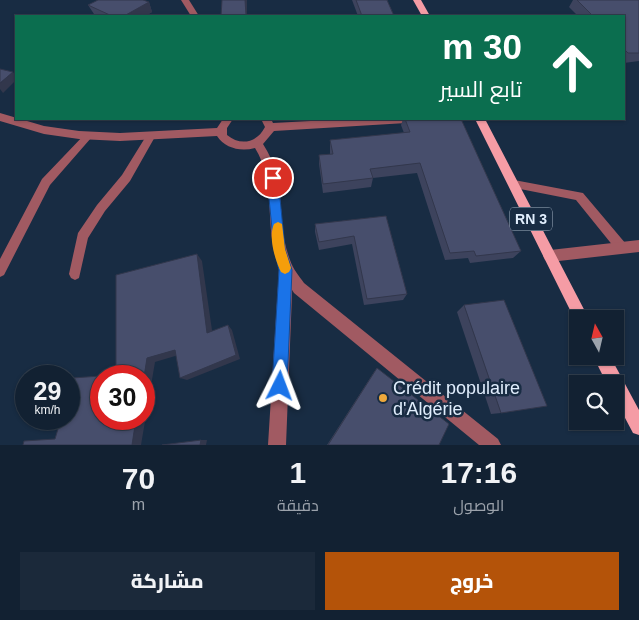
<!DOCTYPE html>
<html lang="ar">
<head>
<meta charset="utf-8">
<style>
	:root { --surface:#122132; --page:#1b293a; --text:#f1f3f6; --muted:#9ca3ac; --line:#313e4d; --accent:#b45309 }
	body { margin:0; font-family:Helvetica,Cairo,sans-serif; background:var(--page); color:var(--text); direction:rtl; height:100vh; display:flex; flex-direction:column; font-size:19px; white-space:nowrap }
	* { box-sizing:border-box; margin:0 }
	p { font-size:16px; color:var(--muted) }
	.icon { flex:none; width:28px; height:28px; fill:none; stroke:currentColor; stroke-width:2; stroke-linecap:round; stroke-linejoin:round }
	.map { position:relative; height:445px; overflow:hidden; direction:ltr }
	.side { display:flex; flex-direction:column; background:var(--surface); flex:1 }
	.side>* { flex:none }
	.top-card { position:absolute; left:15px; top:15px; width:610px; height:105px; border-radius:0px; box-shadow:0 1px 4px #0004,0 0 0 1px var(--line); direction:rtl; background:#0b6e4f; color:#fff; overflow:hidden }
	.needle { width:32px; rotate:352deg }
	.buttons { position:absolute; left:569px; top:310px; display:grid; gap:10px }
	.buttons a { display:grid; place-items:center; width:55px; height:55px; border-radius:0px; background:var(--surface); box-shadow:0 1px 4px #0004,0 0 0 1px var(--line); font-size:25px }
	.speed { position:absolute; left:15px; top:365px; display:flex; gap:10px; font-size:25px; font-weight:700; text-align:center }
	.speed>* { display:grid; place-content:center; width:65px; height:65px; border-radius:50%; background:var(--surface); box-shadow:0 1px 4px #0004,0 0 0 1px var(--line); line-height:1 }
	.speed small { font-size:12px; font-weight:400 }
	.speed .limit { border:8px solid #d22; background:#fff; color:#111 }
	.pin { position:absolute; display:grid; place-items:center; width:42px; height:42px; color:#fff; margin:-21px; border:2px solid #fff; border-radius:50%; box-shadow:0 1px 5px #0007 }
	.me { position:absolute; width:55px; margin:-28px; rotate:3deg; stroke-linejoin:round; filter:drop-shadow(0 0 4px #0008) }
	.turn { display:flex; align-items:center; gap:18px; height:105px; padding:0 20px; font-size:22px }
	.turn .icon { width:65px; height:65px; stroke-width:2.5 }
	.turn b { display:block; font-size:35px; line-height:42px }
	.eta { display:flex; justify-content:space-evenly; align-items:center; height:85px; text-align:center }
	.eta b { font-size:30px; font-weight:800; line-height:35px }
	.cta { display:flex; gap:10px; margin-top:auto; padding:10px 20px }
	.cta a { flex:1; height:58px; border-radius:0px; background:var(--accent); color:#fff; font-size:20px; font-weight:800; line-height:58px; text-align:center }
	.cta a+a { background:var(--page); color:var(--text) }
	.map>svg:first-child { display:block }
</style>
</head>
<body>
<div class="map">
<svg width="639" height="445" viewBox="0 0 639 445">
	<rect width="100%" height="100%" fill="#182c43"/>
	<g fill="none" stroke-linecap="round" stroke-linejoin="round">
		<path fill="#a15a62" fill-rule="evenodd" d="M151,132L156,135L130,181L105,211L88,238L79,278L75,280L71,278L69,274L78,233L97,205L122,175L148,133Z
			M88,133L91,134V138L50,185L4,275L0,277V259L42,179L85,134Z
			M514,180L583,193L626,244L628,248L626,252L622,253L618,252L576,200L510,187L509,184L510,181Z"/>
		<path fill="#a15a62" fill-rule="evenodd" d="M639,240V252L550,262L545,260L543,256L545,252L550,250Z
			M286,263L291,265L293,269L286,445H268L279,269L281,265Z"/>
		<path fill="#a15a62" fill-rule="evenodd" d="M181,0H189L199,16H191Z
			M0,113L44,126L79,131L120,133L217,128L223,119H233L227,128V135C240,146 257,143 265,127L261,119H271L273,123L348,119H411L406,123L274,131L263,144C289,184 275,220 290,260C293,269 299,276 304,283L498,439L501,445H479L294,293C287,282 280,271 276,258C265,221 276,182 255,148C240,152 225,148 217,136L120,141L79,139L44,134L0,121Z"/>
		<path fill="#f59ca5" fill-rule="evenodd" d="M413,0H421L430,16H422Z
			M475,119H485L589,319H578L577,324Z
			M593,356H610L639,410V435L633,433L615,399V384H607Z"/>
	</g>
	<path fill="#3d435d" d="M247,0V16H221Z
		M352,0H387L394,16H358Z
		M573,0H639V61L624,63V16H578L569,7Z
		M149,2L152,12L145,16H98L94,14L88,5Z
		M403,119H461L521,251L513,258L470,263L468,258L445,260L417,173L373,178L371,187L323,193L319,164V155L330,154V140L404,133L401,125Z
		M386,216L407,294L403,300L364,305L352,244L319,250L315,232V224Z
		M464,305L501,413L491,414L457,312Z
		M377,368L439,445H327L374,372Z"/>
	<path fill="#32374c" d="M245,0H247V16H246Z
		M149,2L152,12L145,16H124Z
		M13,72L16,76V80L3,93L0,89V83Z
		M197,254L202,261L213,337L207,333Z
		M228,325L232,330L240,359L187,380L180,378Z
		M175,350L182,354L155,362L141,445H132L136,419H144V377L147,358Z
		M201,440H207L206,445H200Z"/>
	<path fill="#474e6c" stroke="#32374c" d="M98,0H143L149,2L124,16H112L88,5Z
		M222,0H245L246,15L221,16Z
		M356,0H387L394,16H362Z
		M577,0H639V53H628L624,49V16H593Z
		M0,69L13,72L0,83Z
		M405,119H461L521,251L476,256L474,251L450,253L420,163L370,169L373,178L323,184L319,155L333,154L330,140L410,132Z
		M386,216L407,294L367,299L354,236L319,242L315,224Z
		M197,254L207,333L228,325L236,355L180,378L175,350L147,358L144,377V376H102L116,375V275Z
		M504,300L547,406L501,413L464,305Z
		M377,368L449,424L439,445H328Z
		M101,376V419H136L132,445H23L24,441L55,439L61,419H69V389L72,378Z
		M201,440L200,445H162Z"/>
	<path fill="#1a73e8" stroke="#114b97" d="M273,173L278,178L285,249L292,270L287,386L285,392L280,394L274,392L272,386L279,270L274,249L267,178Z"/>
	<path fill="#f59e0b" d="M278,222L282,224L285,249L291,268L289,272L285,274L281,272C275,260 268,237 274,224Z"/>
	<circle fill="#eea83c" stroke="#182c43" stroke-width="2" cx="383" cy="398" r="5"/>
	<g text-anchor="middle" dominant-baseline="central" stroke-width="5" stroke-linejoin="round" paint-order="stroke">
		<rect fill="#182c43" stroke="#a5b4c5" stroke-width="1" x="510" y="207.5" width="42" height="23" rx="4"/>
		<g font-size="14" font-weight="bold" fill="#e1eefd">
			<text x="531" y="219">RN 3</text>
		</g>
		<g font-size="18" fill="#e1eefd" stroke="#182c43" text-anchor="start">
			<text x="393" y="388">Crédit populaire<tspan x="393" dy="21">d'Algérie</tspan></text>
		</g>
	</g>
</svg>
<div class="buttons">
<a><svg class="needle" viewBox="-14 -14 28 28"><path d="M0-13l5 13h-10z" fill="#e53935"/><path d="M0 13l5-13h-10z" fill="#9ca3ac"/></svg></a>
<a><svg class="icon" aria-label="search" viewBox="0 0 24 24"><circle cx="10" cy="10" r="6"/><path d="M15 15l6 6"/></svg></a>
</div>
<div class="speed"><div>29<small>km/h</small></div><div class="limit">30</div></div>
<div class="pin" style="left:273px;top:178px;background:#d93025"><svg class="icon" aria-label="arrive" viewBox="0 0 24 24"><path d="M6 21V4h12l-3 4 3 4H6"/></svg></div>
<svg class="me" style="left:280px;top:386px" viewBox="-20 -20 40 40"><path d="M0-17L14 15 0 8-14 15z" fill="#1a73e8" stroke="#fff" stroke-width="4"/></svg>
<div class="top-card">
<div class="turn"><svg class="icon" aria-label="ahead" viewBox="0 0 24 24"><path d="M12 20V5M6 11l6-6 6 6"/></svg><div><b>30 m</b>تابع السير</div></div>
</div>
</div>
<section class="side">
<div class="eta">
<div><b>17:16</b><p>الوصول</p></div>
<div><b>1</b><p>دقيقة</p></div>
<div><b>70</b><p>m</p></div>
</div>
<div class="cta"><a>خروج</a><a>مشاركة</a></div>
</section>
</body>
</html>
